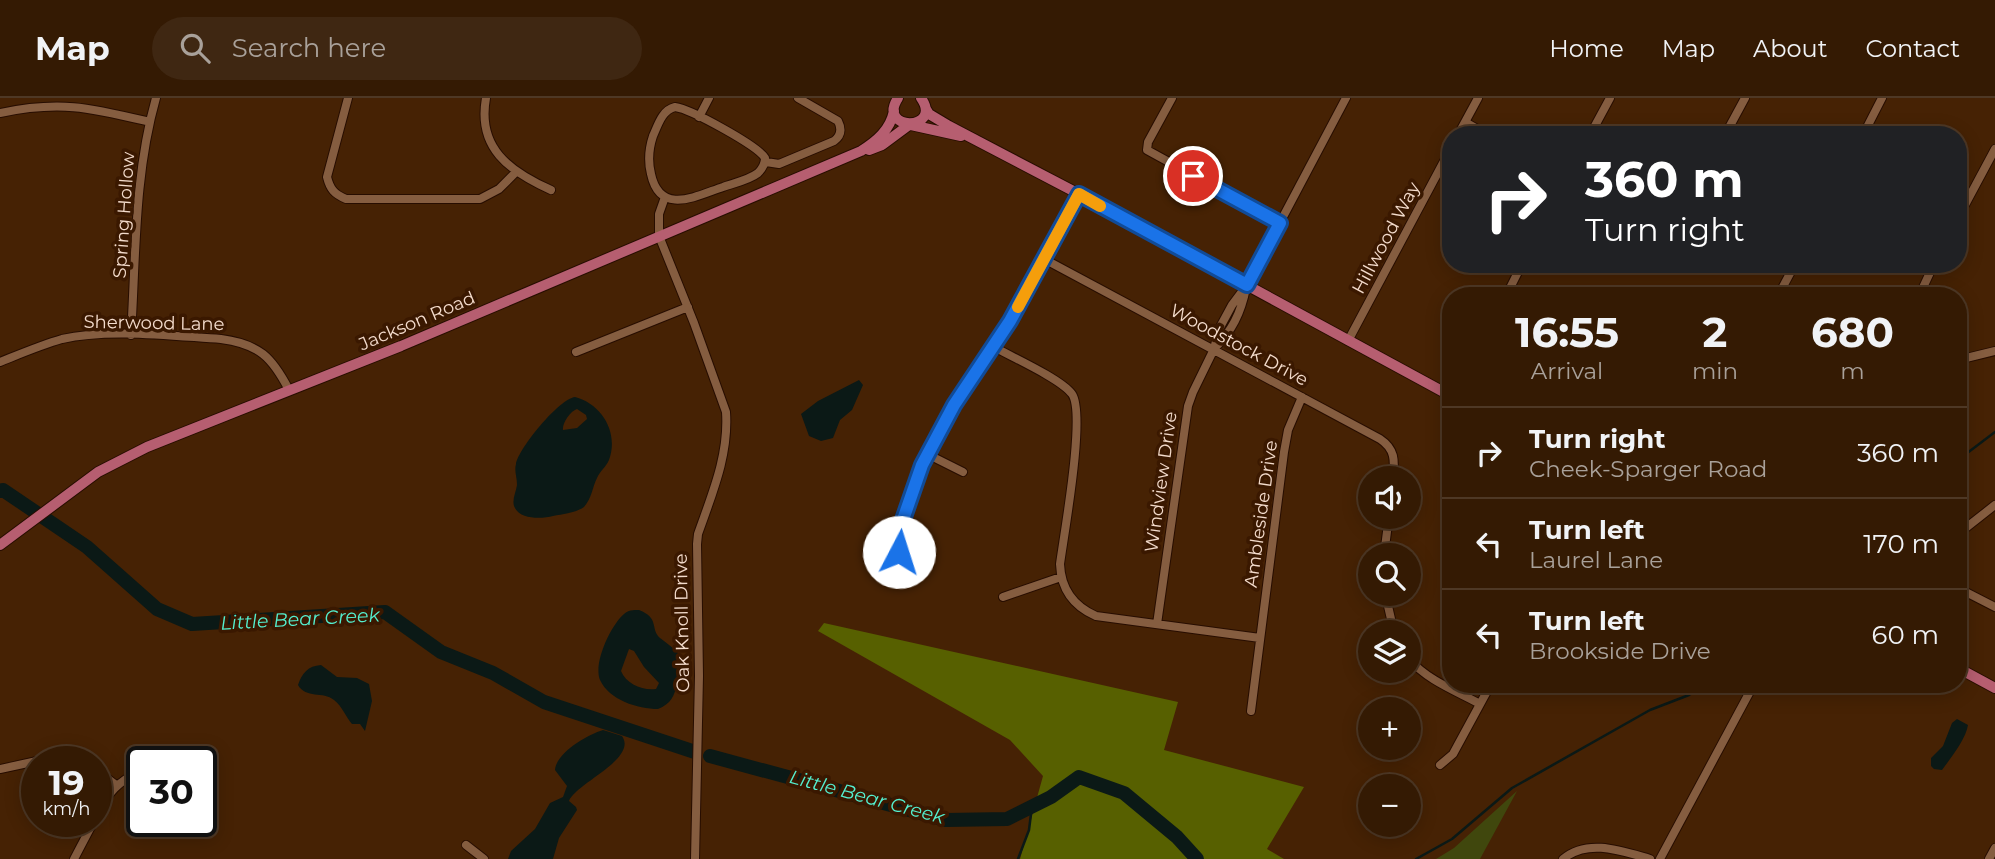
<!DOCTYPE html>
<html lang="en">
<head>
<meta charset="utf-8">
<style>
	:root { --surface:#341a03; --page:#3f2712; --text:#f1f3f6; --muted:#a9a19a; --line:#4e3825 }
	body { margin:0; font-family:Montserrat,sans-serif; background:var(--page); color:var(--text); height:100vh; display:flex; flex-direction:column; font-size:26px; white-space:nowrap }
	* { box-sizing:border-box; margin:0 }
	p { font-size:23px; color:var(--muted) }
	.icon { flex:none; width:38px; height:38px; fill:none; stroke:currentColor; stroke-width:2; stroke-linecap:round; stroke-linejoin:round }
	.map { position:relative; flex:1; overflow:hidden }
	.sheet { position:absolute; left:1442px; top:189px; width:525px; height:406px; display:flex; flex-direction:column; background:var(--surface); border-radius:28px; box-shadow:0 4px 18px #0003,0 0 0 2px var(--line) }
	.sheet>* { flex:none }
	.guide { position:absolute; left:1442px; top:28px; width:525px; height:147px; border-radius:28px; box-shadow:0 4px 18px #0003,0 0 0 2px var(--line); background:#202124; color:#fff; overflow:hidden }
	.controls { position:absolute; left:1358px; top:368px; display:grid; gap:14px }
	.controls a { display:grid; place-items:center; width:63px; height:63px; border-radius:50%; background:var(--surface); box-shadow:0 4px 18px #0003,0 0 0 2px var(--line); font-size:35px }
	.speed { position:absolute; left:21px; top:648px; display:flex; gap:14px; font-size:35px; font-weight:700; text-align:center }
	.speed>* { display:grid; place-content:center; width:91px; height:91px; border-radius:50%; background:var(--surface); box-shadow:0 4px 18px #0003,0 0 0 2px var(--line); line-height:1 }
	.speed small { font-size:18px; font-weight:400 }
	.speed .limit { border:4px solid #111; border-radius:10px; background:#fff; color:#111 }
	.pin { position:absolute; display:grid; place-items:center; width:60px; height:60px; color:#fff; margin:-30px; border:4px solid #fff; border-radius:50%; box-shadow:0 2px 7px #0007 }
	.me { position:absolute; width:77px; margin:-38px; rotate:5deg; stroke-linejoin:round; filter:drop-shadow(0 0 5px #0008) }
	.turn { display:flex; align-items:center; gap:24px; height:147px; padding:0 28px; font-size:32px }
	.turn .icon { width:91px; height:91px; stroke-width:2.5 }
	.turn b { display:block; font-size:49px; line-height:60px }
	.eta { display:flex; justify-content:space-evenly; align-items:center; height:119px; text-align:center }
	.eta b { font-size:42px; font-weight:700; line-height:49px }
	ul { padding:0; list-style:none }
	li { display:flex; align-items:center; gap:21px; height:91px; padding:0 28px; border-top:2px solid var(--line) }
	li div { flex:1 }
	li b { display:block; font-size:26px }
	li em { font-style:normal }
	header { display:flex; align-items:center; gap:42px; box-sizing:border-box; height:98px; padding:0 35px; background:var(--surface); border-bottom:2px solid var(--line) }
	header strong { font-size:33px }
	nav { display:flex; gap:38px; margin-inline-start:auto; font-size:24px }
	.search { width:490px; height:63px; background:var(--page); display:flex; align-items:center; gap:18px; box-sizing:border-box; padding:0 24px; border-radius:38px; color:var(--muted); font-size:26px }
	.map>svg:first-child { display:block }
</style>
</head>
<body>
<header>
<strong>Map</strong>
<div class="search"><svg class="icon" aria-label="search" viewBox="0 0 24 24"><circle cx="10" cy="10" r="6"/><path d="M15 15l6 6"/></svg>Search here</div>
<nav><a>Home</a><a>Map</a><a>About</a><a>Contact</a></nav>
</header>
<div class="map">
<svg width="1995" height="761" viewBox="0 0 1995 761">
	<rect width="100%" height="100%" fill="#462204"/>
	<path fill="#40470d" d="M1517,693L1480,761H1436L1454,750Z"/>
	<path fill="#576000" d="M824,525L1178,604L1164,652L1304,689L1267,751L1284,761H1020L1043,678L1010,642L818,533Z"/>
	<path fill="#0b1916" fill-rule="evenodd" d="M859,282L863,287L852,312L840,322L833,340L821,343L809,338L801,316L818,303Z
		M575,299C602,306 619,335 609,362C606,369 600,373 597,380C592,390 592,400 584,409C575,415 563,416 553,418C542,421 519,422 514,408C512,401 516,394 517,387C517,379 514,373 516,366C519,350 559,301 575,299ZM577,311L586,317L587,321L577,330L563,332C562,326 570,313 577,311Z
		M639,512C660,520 650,531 660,540C666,545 673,549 678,555C674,576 684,601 658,611C638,611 609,602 600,582C593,565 611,527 624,516C628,512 633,512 639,512ZM629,551L634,553L644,569L659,585L656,591C643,593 626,586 621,573Z
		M321,567L337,579L357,580L369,586L372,603L365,633L360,626H352C346,619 342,608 334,602C323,593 306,601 298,587C302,575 308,568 321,567Z
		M1957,621L1968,627C1966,641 1950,661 1942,672L1934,671L1931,668V660L1943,648L1952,625Z
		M603,632L622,638C638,661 576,685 569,703L576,709L577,712L559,740L553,761H508L511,753L535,731L550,705L563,699L567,688L555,672C556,655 587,637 603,632Z"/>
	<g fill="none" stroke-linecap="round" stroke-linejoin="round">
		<path stroke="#0b1916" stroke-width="2.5" d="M1958,362L1995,334
			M1018,761L1029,732L1032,708
			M1416,761L1452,741L1512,690L1650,612L1689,597L1705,586"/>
		<path stroke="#0b1916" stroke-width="14" d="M0,393L3,392L87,449L157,511L192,526L385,514L441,554L493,575L544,604L695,654
			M710,658L946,722L1007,721L1051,699L1079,679L1124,695L1177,739L1197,761"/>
		<g stroke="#270d00" stroke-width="10">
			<path id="minor" d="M348,0L327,79C330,91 334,96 346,101H480L499,91L516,74
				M486,0C477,50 509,73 551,92
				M1172,0L1148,44L1147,52L1280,125
				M675,9C691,11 758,48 765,60C765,66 763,70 758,75C749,82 734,85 723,89C696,98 660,118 651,76C648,64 649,50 653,38C658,27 662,12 675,9Z
				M0,15C61,2 91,10 150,24
				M699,19L709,0
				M1465,24L1488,37
				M1458,37L1478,0
				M1590,37L1610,0
				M1725,37L1745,0
				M1863,37L1882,0
				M766,64L779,66L834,43C841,38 842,31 838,23L798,0
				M665,99L659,116V138L694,225L726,314C729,357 712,396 698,436L697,446L699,578L695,761
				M1958,120L1995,51
				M1044,161L1380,341C1395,351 1395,362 1393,380
				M1506,198L1522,166
				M1778,198L1795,166
				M1919,198L1934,166
				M131,237C136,158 134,77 156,0
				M1348,243L1451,50
				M994,249C1012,259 1061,281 1072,296C1086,316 1064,436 1060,466C1061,491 1073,508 1096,518L1260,540
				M1214,251C1232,233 1241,215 1246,190
				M576,254L688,209
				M1958,262L1995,253
				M0,264C20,256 41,247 62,241C108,230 173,238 221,241C259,246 272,259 289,292
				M927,356L963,374
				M1958,436L1995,407
				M899,454L897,439L922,367L954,307L1010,223L1079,96
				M1384,457L1389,418
				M1958,490L1995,509
				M1385,495L1394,534
				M1003,499L1061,479
				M1157,526L1188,308L1193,294L1214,251L1219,231L1232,207L1247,187L1346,0
				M1409,561C1427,582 1456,593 1480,606
				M1251,613L1284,354L1288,332L1302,299
				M38,663L52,661L80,663
				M1440,667L1453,656L1491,586
				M0,671L37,663
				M96,672L116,687
				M96,718C110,692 116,686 142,671
				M466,747L484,761
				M74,761L94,723
				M1563,761C1588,740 1622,753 1650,761
				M1660,761L1754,586
				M1989,761L1995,750"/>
		</g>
		<g stroke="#270d00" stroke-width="12">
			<path id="major" d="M898,0C876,34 944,33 921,0
				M926,11L929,16L949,28L1079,96L1451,298
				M911,27L961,38
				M869,52L882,47L909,27
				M0,447L98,374L147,349L401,248L861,53C877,43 890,32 894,13
				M1958,570L1995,590"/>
		</g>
		<use href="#minor" stroke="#855d40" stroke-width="8"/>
		<use href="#major" stroke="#b65e70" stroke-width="10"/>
	</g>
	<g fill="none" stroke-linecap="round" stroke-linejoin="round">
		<g stroke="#114b97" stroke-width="18">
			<path id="route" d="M899,454L897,439L922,367L954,307L1010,223L1079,96L1247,187L1280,125L1193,78"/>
		</g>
		<use href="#route" stroke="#1a73e8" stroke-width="12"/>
		<path stroke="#f59e0b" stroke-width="12" d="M1018,209L1079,96L1100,108"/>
	</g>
	<g text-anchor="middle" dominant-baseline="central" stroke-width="7" stroke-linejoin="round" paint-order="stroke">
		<g font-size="18" fill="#f4dccc" stroke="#3a1800">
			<text transform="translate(124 117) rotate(-86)">Spring Hollow</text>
			<text transform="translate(1386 140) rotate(-62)">Hillwood Way</text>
			<text transform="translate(417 223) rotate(-23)">Jackson Road</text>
			<text transform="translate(154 225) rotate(1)">Sherwood Lane</text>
			<text transform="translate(1239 247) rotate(28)">Woodstock Drive</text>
			<text transform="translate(1161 384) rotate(-82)">Windview Drive</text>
			<text transform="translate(1261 416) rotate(-82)">Ambleside Drive</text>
			<text transform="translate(682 525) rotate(-91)">Oak Knoll Drive</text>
		</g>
		<g font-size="19" font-style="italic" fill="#54f0d0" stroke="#3a1800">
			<text transform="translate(300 521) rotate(-3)">Little Bear Creek</text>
			<text transform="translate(867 699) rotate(15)">Little Bear Creek</text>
		</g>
	</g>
</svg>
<div class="controls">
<a><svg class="icon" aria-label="sound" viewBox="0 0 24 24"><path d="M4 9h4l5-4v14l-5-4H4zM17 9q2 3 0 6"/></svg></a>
<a><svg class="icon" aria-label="search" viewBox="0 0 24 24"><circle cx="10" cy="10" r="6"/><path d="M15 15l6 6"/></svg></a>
<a><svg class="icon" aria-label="layers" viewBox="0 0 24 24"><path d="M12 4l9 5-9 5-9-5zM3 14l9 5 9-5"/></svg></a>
<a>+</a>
<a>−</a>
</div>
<div class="speed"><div>19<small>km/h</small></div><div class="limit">30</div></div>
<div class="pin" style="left:1193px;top:78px;background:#d93025"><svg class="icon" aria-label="arrive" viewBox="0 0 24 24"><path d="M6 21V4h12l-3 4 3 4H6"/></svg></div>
<svg class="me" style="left:899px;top:454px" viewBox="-20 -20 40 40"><circle r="19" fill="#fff"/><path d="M0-13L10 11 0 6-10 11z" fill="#1a73e8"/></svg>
<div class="guide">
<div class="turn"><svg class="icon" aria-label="right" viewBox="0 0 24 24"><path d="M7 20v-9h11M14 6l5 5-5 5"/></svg><div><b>360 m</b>Turn right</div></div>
</div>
<section class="sheet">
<div class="eta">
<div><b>16:55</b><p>Arrival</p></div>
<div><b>2</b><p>min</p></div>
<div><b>680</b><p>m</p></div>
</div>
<ul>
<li><svg class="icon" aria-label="right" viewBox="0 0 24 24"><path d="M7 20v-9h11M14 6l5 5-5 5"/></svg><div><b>Turn right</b><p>Cheek-Sparger Road</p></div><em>360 m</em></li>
<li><svg class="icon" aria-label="left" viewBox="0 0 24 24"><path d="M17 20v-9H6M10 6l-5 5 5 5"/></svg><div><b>Turn left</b><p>Laurel Lane</p></div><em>170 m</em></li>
<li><svg class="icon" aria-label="left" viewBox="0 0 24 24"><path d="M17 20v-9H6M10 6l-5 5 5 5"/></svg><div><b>Turn left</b><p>Brookside Drive</p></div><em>60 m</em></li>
</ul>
</section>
</div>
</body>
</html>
